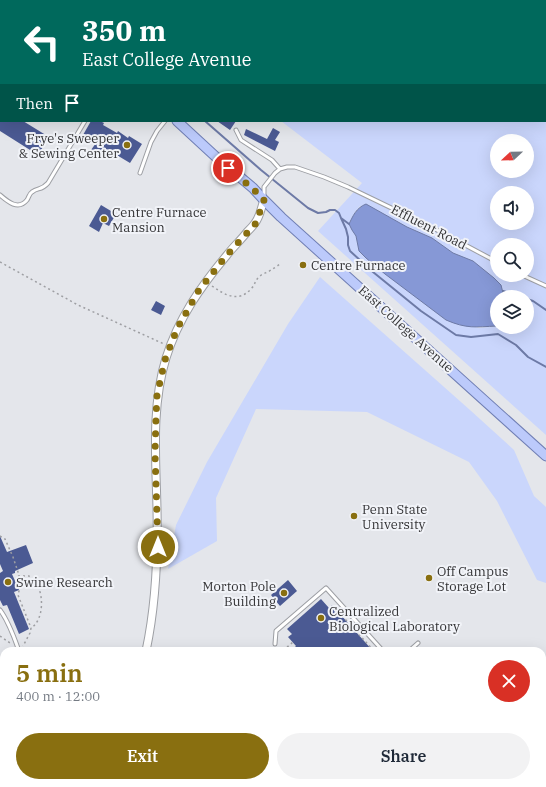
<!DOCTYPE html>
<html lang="en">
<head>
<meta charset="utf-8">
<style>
	:root { --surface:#fff; --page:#f2f2f3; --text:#1f2937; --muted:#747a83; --accent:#896f10 }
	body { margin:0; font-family:"IBM Plex Serif",serif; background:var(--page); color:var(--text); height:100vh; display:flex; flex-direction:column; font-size:15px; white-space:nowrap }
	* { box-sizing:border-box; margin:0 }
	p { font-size:13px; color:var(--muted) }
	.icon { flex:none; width:22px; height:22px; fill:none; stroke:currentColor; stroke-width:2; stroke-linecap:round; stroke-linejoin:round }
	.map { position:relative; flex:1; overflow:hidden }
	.sheet { position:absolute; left:0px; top:647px; width:546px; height:140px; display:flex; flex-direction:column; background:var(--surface); border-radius:12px 12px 0 0; box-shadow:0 4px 16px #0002 }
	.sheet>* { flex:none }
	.guide { position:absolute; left:0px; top:0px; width:546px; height:122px; box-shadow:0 4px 16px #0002; background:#00695c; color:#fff; overflow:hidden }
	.needle { width:26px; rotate:248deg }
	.tools { position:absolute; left:490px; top:134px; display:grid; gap:8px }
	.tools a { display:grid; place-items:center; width:44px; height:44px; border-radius:50%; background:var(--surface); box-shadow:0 4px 16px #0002; font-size:20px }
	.pin { position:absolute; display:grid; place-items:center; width:34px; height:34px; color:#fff; margin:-17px; border:2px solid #fff; border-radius:50%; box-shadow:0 1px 4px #0007 }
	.me { position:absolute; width:44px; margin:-22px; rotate:0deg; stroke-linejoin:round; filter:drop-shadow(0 0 3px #0008) }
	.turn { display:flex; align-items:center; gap:14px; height:84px; padding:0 16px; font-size:18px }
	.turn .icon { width:52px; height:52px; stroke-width:2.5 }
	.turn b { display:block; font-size:28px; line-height:34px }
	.then { display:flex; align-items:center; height:38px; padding:0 16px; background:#0003; gap:8px; font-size:15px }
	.round { display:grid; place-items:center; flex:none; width:42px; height:42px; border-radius:21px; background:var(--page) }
	.overview { display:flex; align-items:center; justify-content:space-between; height:68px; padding:0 16px }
	h1 { font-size:24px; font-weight:600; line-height:30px; color:var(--accent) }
	.button { display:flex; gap:8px; margin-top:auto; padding:8px 16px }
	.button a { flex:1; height:46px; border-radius:24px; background:var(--accent); color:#fff; font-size:16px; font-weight:600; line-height:46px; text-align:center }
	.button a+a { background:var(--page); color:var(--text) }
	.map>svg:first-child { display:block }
</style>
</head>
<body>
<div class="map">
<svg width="546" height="787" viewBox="0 0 546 787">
	<rect width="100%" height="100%" fill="#e4e6eb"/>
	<path fill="#cad6fc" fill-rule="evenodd" d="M545,40H546V435L318,231L362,183L281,121H545ZM497,141H527V171H497ZM497,193H527V223H497ZM360,206L432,238L453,253L473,261L494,278L501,285L504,297H527V327H497V326L479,328L446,320L418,298L357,241L356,234L349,224L355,212ZM497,245H527V275H497Z
		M320,277L470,410L514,450L534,496L546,507V583L537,580L497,501L469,462L367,412L256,409L216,498L217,541L168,569L176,525L207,462L288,324Z"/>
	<path fill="#8698d6" stroke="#6d7aa6" d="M366,204L407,227L432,238L453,253L473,261L494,278L501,285L504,297H497V326C475,327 467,329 446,320L385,274L366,258L359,251L356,236L352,230L349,224C353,216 356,208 366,204Z"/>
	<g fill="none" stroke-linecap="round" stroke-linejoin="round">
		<path stroke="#6d7aa6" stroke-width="2" d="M73,0L74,1
			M205,121L261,170L308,208L318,213L326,212L330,210H335L339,213L341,218L349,224
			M341,218L346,229L348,237V245L350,251L373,272L421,311L456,335L471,337L498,334L516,345L528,357L546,367
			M503,291L521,297
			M527,299L533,301L546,310"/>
	</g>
	<path fill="#4b5a93" d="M0,121H23L49,137L38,155L0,131Z
		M91,121H100L104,123L103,125L117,133L118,131L128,138L129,136L142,144L130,163L110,151L107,156L99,152L98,154L91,150L96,143L83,135Z
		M217,121H236L230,130Z
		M273,128L280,132L275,140L279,142L275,151L244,135L246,129L267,139Z
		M101,205L116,214L109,226L103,223L99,232L89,226Z
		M156,301L165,306L161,315L151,310Z
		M0,536L7,552L26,545L33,563L15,571V573L12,574L19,590L14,592L29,629L19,634L7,605L3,606L0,600V573L3,571L0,564Z
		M288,580L297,591L280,606L271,595Z
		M321,599L329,608L332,605L373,651H291L296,646L288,637L292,634L287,629Z"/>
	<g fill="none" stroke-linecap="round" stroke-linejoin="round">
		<g stroke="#9d9fa4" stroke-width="5">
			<path id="service" d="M236,130L241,140L272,160L280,169
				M140,173L151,142L157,131L165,121
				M0,195C7,201 18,211 27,200C29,197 29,194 32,192C38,187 41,191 48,183L85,121
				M264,197V187L275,173L280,169L287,167H295L324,177L348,187L437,230L497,262
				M522,275L546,286
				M0,610C9,622 14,637 19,651
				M275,644L276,631L326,588L383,651
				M409,651L418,643
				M0,760H4
				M38,783L40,787
				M349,783L353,787
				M408,783L412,787
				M82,787L83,783
				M366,787L369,783"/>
		</g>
		<g stroke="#9d9fa4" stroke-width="8">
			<path id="minor" d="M427,0L430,1
				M468,1V0
				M542,769L546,766
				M191,783L199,787
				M499,783L503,787
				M254,787L259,783
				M523,787L527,783"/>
		</g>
		<g stroke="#9d9fa4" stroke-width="9">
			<path id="tertiary" d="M146,651C156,604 158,557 157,509C156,459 151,407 166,358C178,319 201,286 227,255C233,247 241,240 247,232C250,229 253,226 255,223C260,217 261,208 264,200
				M121,787V783"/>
		</g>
		<g stroke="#707fb4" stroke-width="11">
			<path id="primary" d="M42,0L43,1
				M177,121L216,157L253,188L264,200L281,217L546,456"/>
		</g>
		<path stroke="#9e9fa3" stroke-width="1.5" stroke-dasharray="2 3" stroke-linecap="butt" d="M0,262L78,305L164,344
			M212,286C225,295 238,303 251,289C255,285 255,280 260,276C263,273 267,273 271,270C274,268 278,266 281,263
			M0,536L5,539L13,557L18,572L20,587L18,595L31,628L30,633L23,646
			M18,576H29C31,578 34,580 36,583C44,594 44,620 31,628
			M346,616L344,618L374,651
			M0,636L10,643
			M286,651L285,649L293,642
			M423,651L424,650
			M0,711L4,708
			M220,783C229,787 234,783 242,785
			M285,783L288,787
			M332,783L336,787
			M69,787V783"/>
		<use href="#service" stroke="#fff" stroke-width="3"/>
		<use href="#minor" stroke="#fff" stroke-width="6"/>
		<use href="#tertiary" stroke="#fff" stroke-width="7"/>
		<use href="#primary" stroke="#bccafb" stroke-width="9"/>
	</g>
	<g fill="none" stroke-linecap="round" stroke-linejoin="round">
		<path stroke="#896f10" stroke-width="7" stroke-dasharray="0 12.6" d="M158,547L155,453L156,417L157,395L165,360L171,344L178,327L199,290L227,255L256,223L264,200L252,188L228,168"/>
	</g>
	<g fill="#896f10" stroke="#f1f3f8" stroke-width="1.5">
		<circle cx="127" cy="145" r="4"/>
		<circle cx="104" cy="219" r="4"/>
		<circle cx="303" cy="265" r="4"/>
		<circle cx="354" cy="516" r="4"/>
		<circle cx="429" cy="578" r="4"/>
		<circle cx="8" cy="582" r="4"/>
		<circle cx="284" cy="593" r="4"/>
		<circle cx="321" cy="618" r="4"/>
	</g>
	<g text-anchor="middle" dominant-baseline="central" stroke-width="4" stroke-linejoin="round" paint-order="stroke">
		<g font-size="13" fill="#343436" stroke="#f1f3f8" text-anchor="start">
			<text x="119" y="138" text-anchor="end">Frye's Sweeper<tspan x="119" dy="15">&amp; Sewing Center</tspan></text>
			<text x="112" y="212">Centre Furnace<tspan x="112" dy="15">Mansion</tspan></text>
			<text x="311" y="265">Centre Furnace</text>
			<text x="362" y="509">Penn State<tspan x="362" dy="15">University</tspan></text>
			<text x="437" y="571">Off Campus<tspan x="437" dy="15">Storage Lot</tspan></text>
			<text x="16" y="582">Swine Research</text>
			<text x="276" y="586" text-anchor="end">Morton Pole<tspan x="276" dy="15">Building</tspan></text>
			<text x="329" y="611">Centralized<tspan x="329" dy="15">Biological Laboratory</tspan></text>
		</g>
		<g font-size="13" fill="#343436" stroke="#f1f3f8">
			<text transform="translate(429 227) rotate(27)">Effluent Road</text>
			<text transform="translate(406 329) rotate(42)">East College Avenue</text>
		</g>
	</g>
</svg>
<div class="tools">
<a><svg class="needle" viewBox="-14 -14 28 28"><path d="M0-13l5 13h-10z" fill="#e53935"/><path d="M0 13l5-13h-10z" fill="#747a83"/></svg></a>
<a><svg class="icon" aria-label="sound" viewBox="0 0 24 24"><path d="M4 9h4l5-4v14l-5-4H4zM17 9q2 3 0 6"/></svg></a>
<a><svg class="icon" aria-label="search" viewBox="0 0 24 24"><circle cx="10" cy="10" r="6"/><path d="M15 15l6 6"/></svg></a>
<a><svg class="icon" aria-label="layers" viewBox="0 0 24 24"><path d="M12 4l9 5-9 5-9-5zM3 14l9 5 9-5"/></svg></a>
</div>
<div class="pin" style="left:228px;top:168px;background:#d93025"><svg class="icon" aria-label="arrive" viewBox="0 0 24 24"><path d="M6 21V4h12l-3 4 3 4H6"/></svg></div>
<svg class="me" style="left:158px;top:547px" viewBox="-20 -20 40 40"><circle r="17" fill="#896f10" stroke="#fff" stroke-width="3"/><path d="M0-11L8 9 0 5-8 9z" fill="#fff"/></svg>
<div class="guide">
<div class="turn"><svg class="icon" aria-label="left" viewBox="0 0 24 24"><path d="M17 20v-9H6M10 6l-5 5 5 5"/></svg><div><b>350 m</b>East College Avenue</div></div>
<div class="then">Then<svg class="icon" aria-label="arrive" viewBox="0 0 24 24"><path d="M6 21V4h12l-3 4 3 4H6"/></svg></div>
</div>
<section class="sheet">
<div class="overview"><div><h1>5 min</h1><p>400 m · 12:00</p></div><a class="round" style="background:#d93025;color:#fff"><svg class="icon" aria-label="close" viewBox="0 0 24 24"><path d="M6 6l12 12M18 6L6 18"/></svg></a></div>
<div class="button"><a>Exit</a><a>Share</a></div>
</section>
</div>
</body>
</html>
